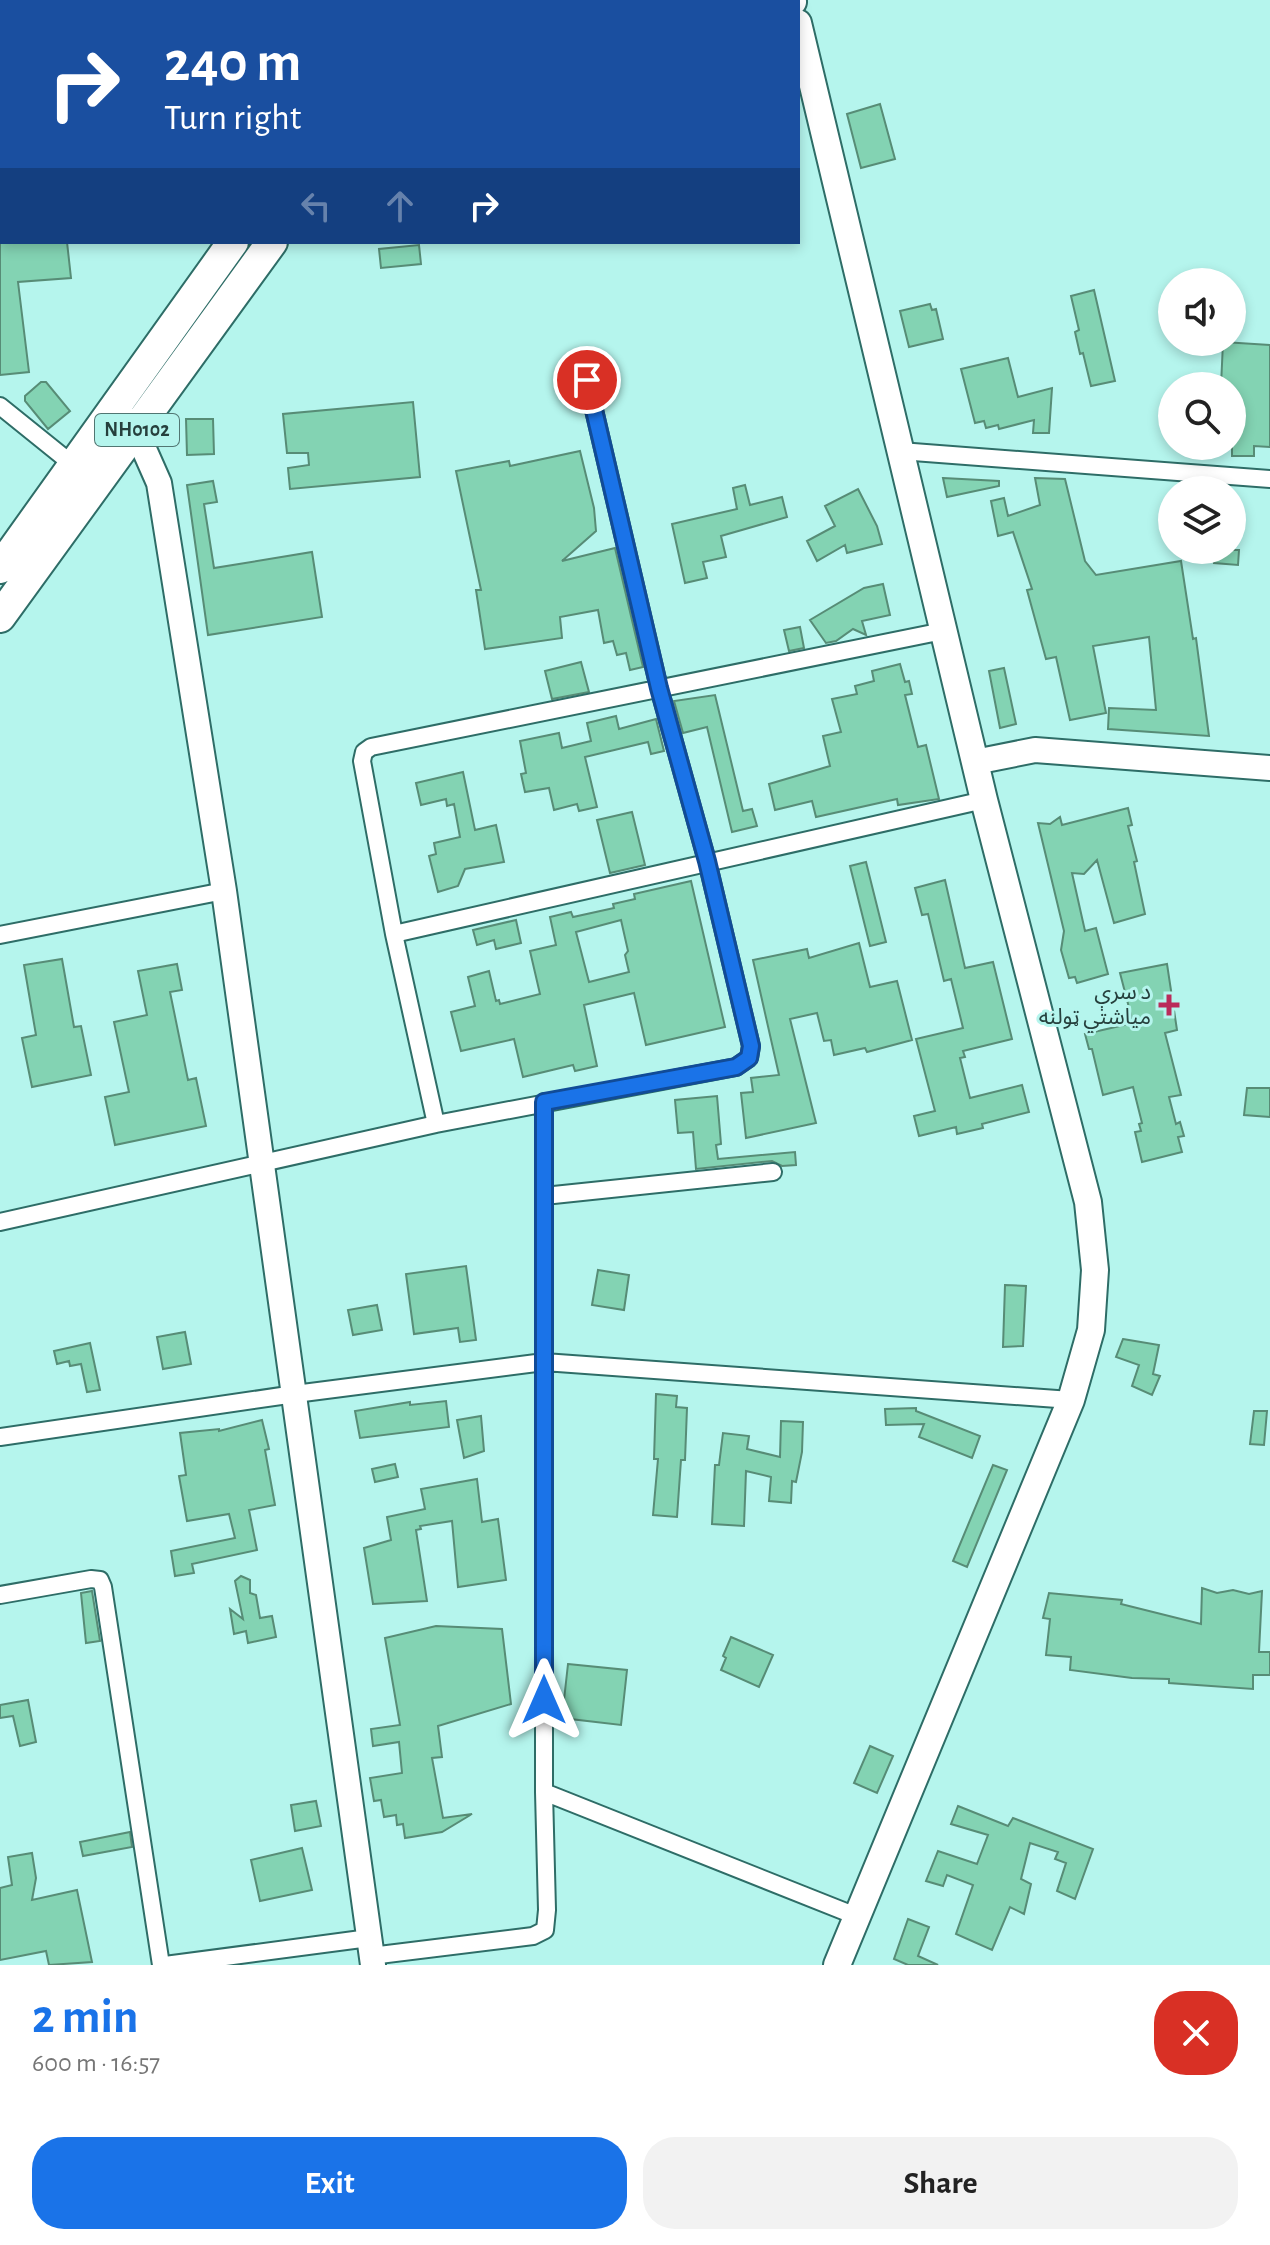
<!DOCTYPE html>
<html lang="en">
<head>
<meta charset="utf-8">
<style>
	:root { --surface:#fff; --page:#f2f2f2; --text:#222; --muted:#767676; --accent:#1a73e8 }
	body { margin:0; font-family:"Alegreya Sans","Noto Sans Arabic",sans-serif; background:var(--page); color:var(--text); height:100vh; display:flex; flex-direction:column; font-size:30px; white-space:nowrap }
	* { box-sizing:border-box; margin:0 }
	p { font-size:26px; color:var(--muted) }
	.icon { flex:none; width:44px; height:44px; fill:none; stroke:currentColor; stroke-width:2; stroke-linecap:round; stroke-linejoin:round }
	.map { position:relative; height:1965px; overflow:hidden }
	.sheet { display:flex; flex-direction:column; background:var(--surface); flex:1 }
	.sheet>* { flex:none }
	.top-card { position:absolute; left:0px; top:0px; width:800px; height:244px; box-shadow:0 4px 12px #0003; background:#1a4fa0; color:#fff; overflow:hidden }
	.tools { position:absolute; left:1158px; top:268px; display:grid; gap:16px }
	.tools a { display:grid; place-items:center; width:88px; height:88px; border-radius:50%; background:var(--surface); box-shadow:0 4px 12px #0003; font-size:40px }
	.pin { position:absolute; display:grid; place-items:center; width:68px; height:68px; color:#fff; margin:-34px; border:4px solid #fff; border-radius:50%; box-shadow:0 2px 8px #0007 }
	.me { position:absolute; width:88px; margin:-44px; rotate:0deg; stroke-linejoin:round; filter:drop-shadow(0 0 6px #0008) }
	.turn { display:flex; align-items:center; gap:28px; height:168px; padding:0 32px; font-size:36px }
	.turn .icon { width:104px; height:104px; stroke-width:2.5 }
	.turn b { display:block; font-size:56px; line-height:68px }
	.lanes { display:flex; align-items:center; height:76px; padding:0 32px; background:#0003; justify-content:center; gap:40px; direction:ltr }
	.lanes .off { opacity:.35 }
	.round { display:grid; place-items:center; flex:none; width:84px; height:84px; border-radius:32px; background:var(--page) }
	.summary { display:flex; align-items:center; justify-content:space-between; height:136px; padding:0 32px }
	h1 { font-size:48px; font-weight:600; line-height:60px; color:var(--accent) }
	.action { display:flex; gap:16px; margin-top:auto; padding:16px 32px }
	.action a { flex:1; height:92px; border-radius:32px; background:var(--accent); color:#fff; font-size:32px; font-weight:600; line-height:92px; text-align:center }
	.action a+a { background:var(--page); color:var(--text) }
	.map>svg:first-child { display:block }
</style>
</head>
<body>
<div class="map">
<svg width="1270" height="1965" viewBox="0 0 1270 1965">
	<rect width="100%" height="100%" fill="#b5f5ed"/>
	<path fill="#83d3b3" stroke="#578c76" stroke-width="2" fill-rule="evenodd" d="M880,104L895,159L861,168L847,114Z
		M0,242H67L71,278L18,282L29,372L0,375Z
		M419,245L421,264L381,268L379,249Z
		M1094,290L1115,381L1091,386L1083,353L1080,354L1075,332L1079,330L1071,296Z
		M930,304L932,310L936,309L943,339L909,347L900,311Z
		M1223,342L1270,345V447L1254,446V456H1232V386H1221Z
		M1008,358L1018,397L1052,388L1049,433H1033L1034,420L999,429L998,425L986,428L984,421L975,423L961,369Z
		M41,382H46L70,411L48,429L25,401V396Z
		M413,402L420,477L290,489L288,468L309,465L308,453H287L283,414Z
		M186,419H213L214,454L187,455Z
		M580,451L594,508L596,531L562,561L615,548L643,667L630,670L626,653L617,655L613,641L604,643L598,610L560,617L562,638L485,649L476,590H481L456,471L509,461L510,466Z
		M943,478L999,481V486L947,497Z
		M1035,478L1065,479L1085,561L1096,575L1181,561L1193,639L1196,638L1209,736L1108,729L1109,708L1156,710L1149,637L1093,646L1106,713L1070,720L1056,657L1046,659L1027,590L1032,589L1013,532L998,536L991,501L1004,498L1008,516L1040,505Z
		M213,481L217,502L204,504L214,568L312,552L322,617L208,635L187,485Z
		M745,485L750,505L782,497L787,517L721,536L726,557L703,562L707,578L685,583L672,524L737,509L733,488Z
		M858,489L877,526L882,544L847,553L845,545L817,561L807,541L835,526L825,506Z
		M1215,550H1239L1238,565L1214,563Z
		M883,584L890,615L862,621L866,635L853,629L836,641L826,643L810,620L864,588Z
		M800,627L804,648L789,651L784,630Z
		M581,662L589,692L552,699L545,671Z
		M900,664L905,682L909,681L912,694L905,695L918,747L926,745L939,799L898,805L897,799L816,817L812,801L775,810L769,784L830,766L823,736L841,732L832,699L857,694L855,686L874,681L872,671Z
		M1004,668L1016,724L1000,728L989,671Z
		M715,695L743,811L752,809L757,826L732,832L707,727L683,733L674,701Z
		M616,716L619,729L656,719L664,751L651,754L648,742L585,757L597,807L579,811L577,804L554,810L549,788L525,792L521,774L526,773L520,741L559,733L562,748L591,741L587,723Z
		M463,772L475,830L496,825L504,862L465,869L458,886L438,892L429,856L436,854L434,843L460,837L454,804L447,806L446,799L421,805L416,783Z
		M1128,808L1132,825L1128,826L1137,861L1134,862L1145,914L1114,923L1097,860L1084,874L1072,873L1085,931L1096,928L1108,974L1077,983L1075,977L1069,978L1061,950L1064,931L1038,823L1050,824L1060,817L1062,825Z
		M632,812L645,865L610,873L597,820Z
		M866,862L886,942L870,946L850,866Z
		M945,880L965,968L993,962L1012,1039L963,1051L965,1057L960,1058L970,1098L1022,1085L1029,1112L982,1124L983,1128L957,1134L956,1127L919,1136L914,1116L935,1111L916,1039L963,1028L951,979L944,981L928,914L922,915L915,888Z
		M691,881L725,1027L646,1045L634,993L584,1005L597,1066L575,1071L573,1065L523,1077L514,1039L461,1051L451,1012L475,1006L468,977L489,971L496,1001L499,1000L500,1004L540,994L530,951L556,945L550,917L571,912L573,917L614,908L613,904L635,899L634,894ZM621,920L628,951L625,955L629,972L589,982L576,932Z
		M516,920L521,943L496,949L494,940L477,945L473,930Z
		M859,943L870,987L897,981L912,1040L867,1052L865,1048L834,1055L831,1040L824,1041L817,1013L790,1019L816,1123L746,1138L741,1093L753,1092L751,1078L779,1075L753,960L807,949L809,958Z
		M62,959L74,1027L81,1026L91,1075L32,1087L22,1038L36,1035L24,965Z
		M177,964L182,990L170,992L188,1080L196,1078L206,1126L115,1145L105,1097L129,1092L114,1022L147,1015L138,971Z
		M1167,964L1177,1030L1165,1033L1181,1095L1169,1097L1176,1124L1180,1122L1184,1136L1178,1137L1182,1152L1142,1162L1135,1132L1141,1131L1139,1124L1142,1123L1133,1087L1103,1095L1092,1049H1089L1085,1034L1133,1023L1120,973Z
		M1247,1088H1270V1117L1244,1115Z
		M717,1096L721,1144L716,1145L718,1159L795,1152L796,1165L782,1166L772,1161L696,1169L693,1132L678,1133L675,1100Z
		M466,1266L476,1340L460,1342L458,1328L414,1334L406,1274Z
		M598,1270L629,1275L624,1310L592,1305Z
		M1005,1285L1026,1286L1023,1346L1003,1347Z
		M377,1305L382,1330L353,1335L348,1310Z
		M185,1332L191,1364L163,1369L157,1337Z
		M1123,1339L1159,1345L1153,1374L1160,1376L1152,1395L1132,1386L1139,1365L1116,1357Z
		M90,1343L100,1390L87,1392L81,1364L70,1366L69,1361L57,1364L54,1351Z
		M656,1394L677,1396L676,1407L687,1408L685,1460H681L677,1517L653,1515L658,1459H654Z
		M446,1401L449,1427L360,1438L355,1411L410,1402V1405Z
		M916,1408V1411L980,1436L972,1458L919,1437L924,1424L886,1425L885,1409Z
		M1254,1411H1267L1264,1445L1250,1444Z
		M481,1416L484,1451L464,1458L457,1420Z
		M262,1420L269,1449L265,1450L275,1505L249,1510L257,1550L192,1564L194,1573L175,1576L171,1551L235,1538L229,1514L187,1521L179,1476L186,1475L180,1433L219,1429V1431Z
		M781,1421L803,1422L802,1452L796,1482L792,1481L791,1503L769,1501L771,1477L746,1471L744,1526L712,1524L715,1465H719L723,1433L749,1436L747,1449L780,1457Z
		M395,1464L398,1477L375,1482L372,1469Z
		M993,1465L1007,1470L967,1567L953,1561Z
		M477,1479L482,1522L498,1519L506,1580L458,1587L452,1521L420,1526L421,1529L416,1530L427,1601L373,1604L364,1548L391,1540L387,1517L425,1509L421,1489Z
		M241,1576L250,1580V1593L256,1595L260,1618L272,1616L276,1637L248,1643L246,1631L234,1634L230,1609L243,1619L235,1581Z
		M1202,1588L1217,1593L1233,1590L1249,1594L1262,1591L1259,1652H1270V1675H1253V1689L1169,1683V1679L1132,1678L1070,1670L1071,1657L1046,1655L1050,1619L1043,1618L1049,1593L1122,1600L1121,1604L1201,1624Z
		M92,1591L100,1641L86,1643L81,1593Z
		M436,1626L502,1629L511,1704L438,1726L442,1757L432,1758L443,1818L472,1814L442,1832L405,1838L403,1824L397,1825L396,1815L384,1817L381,1800L374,1801L370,1778L402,1773L399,1742L373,1746L371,1729L400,1725L385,1638Z
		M731,1637L773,1655L759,1687L721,1670L726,1658L723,1656Z
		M568,1664L627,1670L621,1725L562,1718Z
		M28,1700L36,1742L20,1746L13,1716L0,1718V1705Z
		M870,1746L893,1756L877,1793L854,1783Z
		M316,1801L321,1826L295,1831L291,1805Z
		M958,1806L1008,1826L1013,1818L1093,1849L1075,1899L1057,1891L1066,1863L1055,1859L1058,1852L1030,1843L1021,1879L1031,1884L1024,1914L1010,1907L992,1950L956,1934L973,1885L947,1875L943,1886L926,1881L938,1851L977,1864L988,1835L951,1824Z
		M130,1832L132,1847L83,1856L80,1842Z
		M302,1848L312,1890L260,1901L251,1860Z
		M32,1853L36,1878L32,1900L77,1890L92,1962L49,1965L46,1951L0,1960V1888L12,1885L8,1857Z
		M908,1919L929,1927L918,1956L938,1965H908L894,1959Z"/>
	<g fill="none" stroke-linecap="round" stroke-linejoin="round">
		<g stroke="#2e6d67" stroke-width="20">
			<path id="street" d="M0,406L77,468
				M900,451L1270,479
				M394,934L984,800
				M0,935L224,891
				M436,1124L394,934L362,761L364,752L371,747L943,631
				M544,1196L773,1172
				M0,1222L436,1124L736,1067L749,1058L751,1046L707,861L659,688L587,380
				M0,1437L295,1394L544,1362L1071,1400
				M0,1595L91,1579L100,1580L103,1587L161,1965
				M544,1792L856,1916
				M371,1956L533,1936L545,1930L547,1910L544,1792V1102
				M165,1965L369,1938"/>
		</g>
		<g stroke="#2e6d67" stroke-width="28">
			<path id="secondary" d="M126,419L136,431L159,483L224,891L373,1965
				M975,762L1035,750L1270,768"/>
		</g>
		<g stroke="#2e6d67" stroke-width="30">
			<path id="primary" d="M792,0L793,2
				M798,23L984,800L1088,1202L1095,1270L1091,1330L1071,1400L837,1965"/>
		</g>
		<g stroke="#2e6d67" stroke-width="34">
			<path id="highway" d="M406,2L408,0
				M444,2L446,0
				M0,568L233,242
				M0,617L272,242"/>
		</g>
		<use href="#street" stroke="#fff" stroke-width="16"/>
		<use href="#secondary" stroke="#fff" stroke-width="24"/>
		<use href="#primary" stroke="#fff" stroke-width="26"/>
		<use href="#highway" stroke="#fff" stroke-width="30"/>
	</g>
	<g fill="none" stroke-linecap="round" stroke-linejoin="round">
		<g stroke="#114b97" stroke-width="20">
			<path id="route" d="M544,1700V1102L736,1067L749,1058L751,1046L707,861L659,688L587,380"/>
		</g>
		<use href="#route" stroke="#1a73e8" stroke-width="14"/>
	</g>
	<path fill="#ba2b5a" stroke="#b5f5ed" stroke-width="3" d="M1165 993h8v8h8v8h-8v8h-8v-8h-8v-8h8z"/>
	<g text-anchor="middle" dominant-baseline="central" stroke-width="6" stroke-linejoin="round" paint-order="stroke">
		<rect fill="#b5f5ed" stroke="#517672" stroke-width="2" x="95" y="414" width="84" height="32" rx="6"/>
		<g font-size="20" font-weight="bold" fill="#26403d">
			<text x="137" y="430">NH0102</text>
		</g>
		<g font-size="22" fill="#26403d" stroke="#b5f5ed" text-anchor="end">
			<text x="1151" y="992">د سرې<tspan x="1151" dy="25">مياشتي ټولنه</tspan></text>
		</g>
	</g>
</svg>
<div class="tools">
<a><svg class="icon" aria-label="sound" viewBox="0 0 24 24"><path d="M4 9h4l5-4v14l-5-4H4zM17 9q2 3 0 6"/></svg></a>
<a><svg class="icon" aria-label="search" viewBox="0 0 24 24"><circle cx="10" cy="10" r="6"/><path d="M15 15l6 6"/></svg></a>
<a><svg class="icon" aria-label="layers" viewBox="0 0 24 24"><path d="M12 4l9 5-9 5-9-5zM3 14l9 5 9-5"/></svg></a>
</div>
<div class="pin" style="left:587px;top:380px;background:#d93025"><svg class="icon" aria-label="arrive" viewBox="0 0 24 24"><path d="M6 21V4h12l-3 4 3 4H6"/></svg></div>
<svg class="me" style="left:544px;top:1700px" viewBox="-20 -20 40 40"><path d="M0-17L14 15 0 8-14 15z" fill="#1a73e8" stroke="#fff" stroke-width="4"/></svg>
<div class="top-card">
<div class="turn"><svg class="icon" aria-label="right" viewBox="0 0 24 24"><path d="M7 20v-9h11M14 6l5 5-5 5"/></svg><div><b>240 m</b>Turn right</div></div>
<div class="lanes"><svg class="icon off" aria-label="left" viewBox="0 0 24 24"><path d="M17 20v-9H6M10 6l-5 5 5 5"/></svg><svg class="icon off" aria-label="ahead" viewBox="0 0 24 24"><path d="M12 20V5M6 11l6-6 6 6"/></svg><svg class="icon" aria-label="right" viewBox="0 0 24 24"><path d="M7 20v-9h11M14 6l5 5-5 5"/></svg></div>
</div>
</div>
<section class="sheet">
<div class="summary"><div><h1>2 min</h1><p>600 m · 16:57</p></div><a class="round" style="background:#d93025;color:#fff"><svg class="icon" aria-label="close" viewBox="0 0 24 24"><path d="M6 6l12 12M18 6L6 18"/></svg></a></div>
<div class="action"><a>Exit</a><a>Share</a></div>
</section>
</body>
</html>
